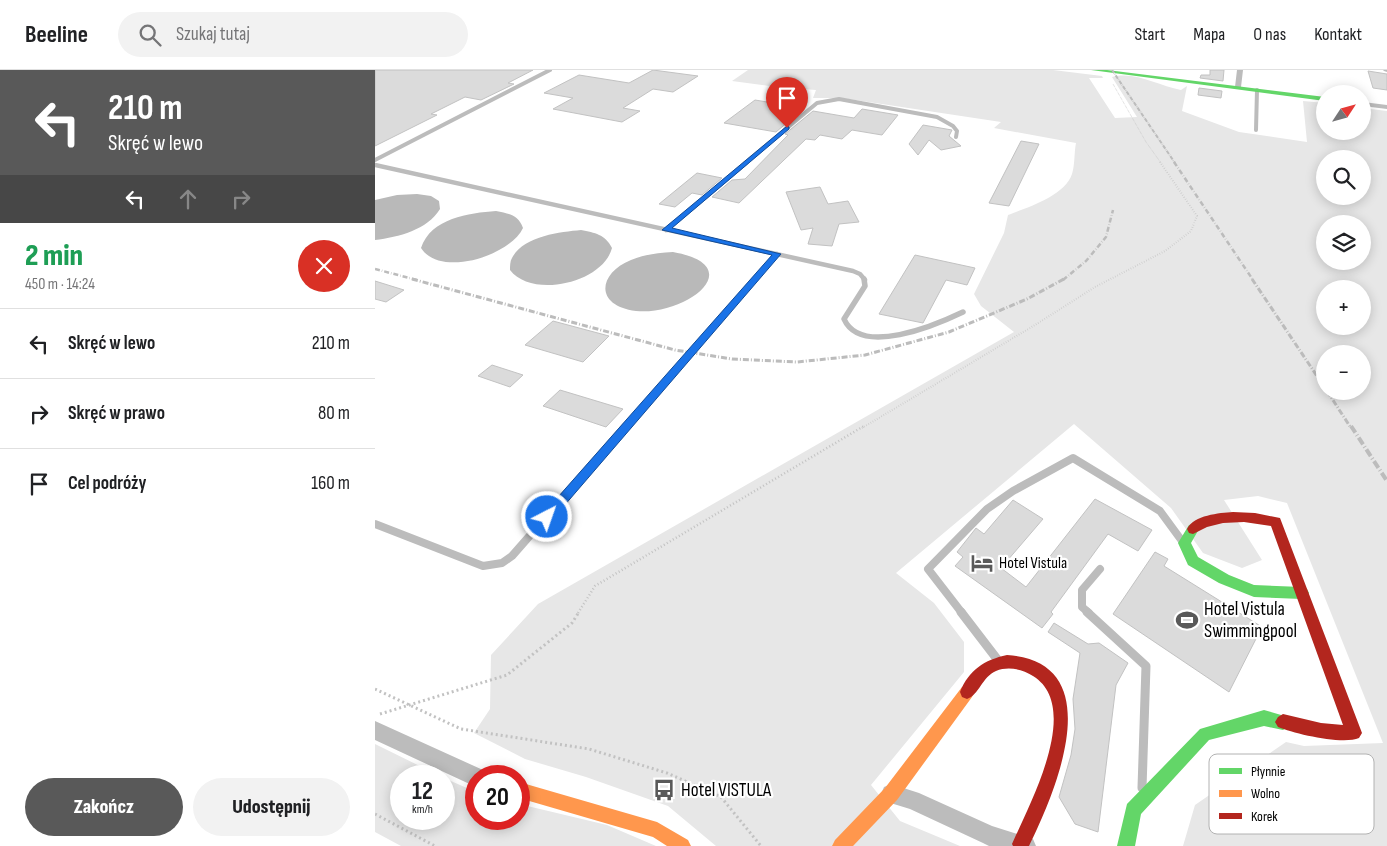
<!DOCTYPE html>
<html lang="pl">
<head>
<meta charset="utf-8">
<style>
	:root { --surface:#fff; --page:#f2f2f2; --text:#202124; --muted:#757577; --line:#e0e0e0; --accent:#595959 }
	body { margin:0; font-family:"Sofia Sans Condensed",sans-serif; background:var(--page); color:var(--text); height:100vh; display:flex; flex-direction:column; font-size:19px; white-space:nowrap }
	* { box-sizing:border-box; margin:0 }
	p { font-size:16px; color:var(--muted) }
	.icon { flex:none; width:28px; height:28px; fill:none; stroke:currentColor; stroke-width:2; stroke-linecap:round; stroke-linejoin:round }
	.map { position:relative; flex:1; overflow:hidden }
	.details { display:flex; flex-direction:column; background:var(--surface); width:375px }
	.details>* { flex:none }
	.hud { background:#595959; color:#fff; overflow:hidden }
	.needle { width:32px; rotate:54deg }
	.fabs { position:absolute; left:941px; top:15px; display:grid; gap:10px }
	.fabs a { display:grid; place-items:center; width:55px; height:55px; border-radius:50%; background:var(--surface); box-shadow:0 2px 12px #0003; font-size:25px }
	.speed { position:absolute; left:15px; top:695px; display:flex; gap:10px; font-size:25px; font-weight:700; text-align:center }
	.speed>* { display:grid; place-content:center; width:65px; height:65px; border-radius:50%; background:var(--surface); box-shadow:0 2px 12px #0003; line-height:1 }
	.speed small { font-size:12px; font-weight:400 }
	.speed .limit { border:8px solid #d22; background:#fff; color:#111 }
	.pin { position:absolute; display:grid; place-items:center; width:42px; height:42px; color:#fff; margin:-51px -21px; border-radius:50% 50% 50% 0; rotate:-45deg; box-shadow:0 0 5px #0007 }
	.pin .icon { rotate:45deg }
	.me { position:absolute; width:55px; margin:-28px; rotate:41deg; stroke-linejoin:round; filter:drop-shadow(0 0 4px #0008) }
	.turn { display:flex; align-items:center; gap:18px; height:105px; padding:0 25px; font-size:22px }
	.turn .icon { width:65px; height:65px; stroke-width:2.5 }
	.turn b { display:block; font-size:35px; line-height:42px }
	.lanes { display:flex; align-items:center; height:48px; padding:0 25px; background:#0003; justify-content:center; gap:25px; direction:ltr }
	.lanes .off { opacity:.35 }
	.round { display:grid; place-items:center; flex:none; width:52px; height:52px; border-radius:26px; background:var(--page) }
	.overview { display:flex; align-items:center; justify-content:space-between; height:85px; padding:0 25px }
	h1 { font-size:30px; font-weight:800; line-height:38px; color:#1e9e55 }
	.button { display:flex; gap:10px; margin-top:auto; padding:10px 25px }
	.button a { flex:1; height:58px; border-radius:30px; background:var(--accent); color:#fff; font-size:20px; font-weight:800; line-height:58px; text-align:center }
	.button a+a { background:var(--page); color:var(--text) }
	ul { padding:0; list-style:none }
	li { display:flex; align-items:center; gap:15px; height:70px; padding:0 25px; border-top:1px solid var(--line) }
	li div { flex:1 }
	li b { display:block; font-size:19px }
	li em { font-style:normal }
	header { display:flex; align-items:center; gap:30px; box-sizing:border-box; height:70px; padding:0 25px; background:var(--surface); border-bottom:1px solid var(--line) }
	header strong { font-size:24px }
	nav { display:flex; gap:28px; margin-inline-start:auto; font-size:18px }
	.search { width:350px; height:45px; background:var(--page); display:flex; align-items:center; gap:12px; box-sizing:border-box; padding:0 18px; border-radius:28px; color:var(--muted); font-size:19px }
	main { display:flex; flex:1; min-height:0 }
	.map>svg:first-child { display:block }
</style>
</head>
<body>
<header>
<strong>Beeline</strong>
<div class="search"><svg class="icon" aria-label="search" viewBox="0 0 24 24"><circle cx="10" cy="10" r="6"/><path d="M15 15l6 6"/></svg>Szukaj tutaj</div>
<nav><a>Start</a><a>Mapa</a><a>O nas</a><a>Kontakt</a></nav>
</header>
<main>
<section class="details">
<div class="hud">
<div class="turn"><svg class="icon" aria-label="left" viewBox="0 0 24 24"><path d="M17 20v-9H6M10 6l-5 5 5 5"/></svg><div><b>210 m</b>Skręć w lewo</div></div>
<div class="lanes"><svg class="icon" aria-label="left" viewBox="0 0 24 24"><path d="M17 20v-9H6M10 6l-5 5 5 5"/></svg><svg class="icon off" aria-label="ahead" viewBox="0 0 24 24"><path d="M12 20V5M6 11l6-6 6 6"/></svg><svg class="icon off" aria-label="right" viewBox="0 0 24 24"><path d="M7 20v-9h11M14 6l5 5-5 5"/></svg></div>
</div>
<div class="overview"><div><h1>2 min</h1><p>450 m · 14:24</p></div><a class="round" style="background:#d93025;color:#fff"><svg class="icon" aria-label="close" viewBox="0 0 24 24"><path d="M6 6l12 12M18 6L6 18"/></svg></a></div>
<ul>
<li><svg class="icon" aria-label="left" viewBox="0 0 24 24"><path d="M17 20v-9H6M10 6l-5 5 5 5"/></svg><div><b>Skręć w lewo</b></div><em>210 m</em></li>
<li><svg class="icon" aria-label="right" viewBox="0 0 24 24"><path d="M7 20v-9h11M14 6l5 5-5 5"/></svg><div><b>Skręć w prawo</b></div><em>80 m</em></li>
<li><svg class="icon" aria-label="arrive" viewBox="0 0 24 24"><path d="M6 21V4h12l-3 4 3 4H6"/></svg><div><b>Cel podróży</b></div><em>160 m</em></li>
</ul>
<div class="button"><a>Zakończ</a><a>Udostępnij</a></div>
</section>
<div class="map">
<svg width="1012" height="776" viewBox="0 0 1012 776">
	<rect width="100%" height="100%" fill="#fff"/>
	<path fill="#e7e7e7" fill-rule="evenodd" d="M373,0H678L727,6L728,8H714L740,48L762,47L737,7C761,1 783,16 806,20L812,16L807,41L864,62L932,72L928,31L950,33V61H988V38L1012,41V776H808L820,735L911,672L929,676L1008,673L912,433L883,426L849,430L887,490L867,498L828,483L796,438L699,354L521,503L559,533L589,572V602L496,715L525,751L585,776H341L293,736L211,707L150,689L99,663L115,639L116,585L163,534L639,262L606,236L599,224L629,163L633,145C651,138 690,126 697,104C700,95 699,83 701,73L619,58L626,52L467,28H438L441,20L403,17L357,11ZM950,89H988V126H950ZM950,154H988V191H950ZM950,219H988V256H950ZM950,284H988V321H950Z
		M0,674L65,706H26V749H69V708L101,722V749H144V734L232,755L281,776H26L0,762Z"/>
	<path fill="#b9b9b9" d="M42,124L56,126L64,131L65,139C52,160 24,167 0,170V130L22,125Z
		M121,141C134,144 143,144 148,158C135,186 65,208 46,178C56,148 94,143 121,141Z
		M206,160C220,163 230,164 237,178C228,213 157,229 135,200C135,196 135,191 137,188C148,166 185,162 206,160Z
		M298,182C376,196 311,246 261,241C220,236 222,204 256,190C270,184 284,183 298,182Z"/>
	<path fill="#dbdbdb" stroke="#c2c2c2" d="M0,0H158L133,13L139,14L106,30L90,27L56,44L62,45L0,76Z
		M278,0L323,6L298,22L278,19L248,38L265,41L247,52L178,39L198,28L169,23L204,5L254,13Z
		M835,0H849L848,11L825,8L826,5H835Z
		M993,1L1012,4V20L998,18Z
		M824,18L847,21L846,28L823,25Z
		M380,30L416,36L414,37L428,39L401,62L349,53Z
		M487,39L523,45L507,65L477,60L467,69L445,65L440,70L431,69L364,133L337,127L357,110L370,109L413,65L410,64L438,41L479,48Z
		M548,55L577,60L574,66L586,76L566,80L554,70L543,85L534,74Z
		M646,71L664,74L634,136L614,133Z
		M322,103L347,108L327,125L317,123L300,137L284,134Z
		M445,117L453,134L473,131L484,152L464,154L457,176L433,174L438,158L426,160L411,122Z
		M540,185L600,198L592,215L571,210L548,253L504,244Z
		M0,211L29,220L11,232L0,229Z
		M178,251L234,266L208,292L150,275Z
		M117,295L148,305L135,317L103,306Z
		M185,320L248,339L231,357L168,336Z
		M720,429L777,460L763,481L733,464L676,542L678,544L667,558L580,496L588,487L582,482L601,458L609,464L638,430L668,449L626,498L651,517Z
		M780,482L793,489L789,496L887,557L854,622L738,544Z
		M679,553L713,574L724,573L753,593L741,615L723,762L700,754L684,727L696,685L700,659L698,629L705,583L673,562Z"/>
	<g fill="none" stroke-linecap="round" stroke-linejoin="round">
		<path stroke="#c2c2c2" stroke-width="1" stroke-dasharray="0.5 1" stroke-linecap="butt" d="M738,14L771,72L786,93"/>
		<path stroke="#c2c2c2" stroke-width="2" stroke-dasharray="0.5 2" stroke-linecap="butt" d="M487,358L660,255L720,217L790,181L816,161L822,146L785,92"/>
		<path stroke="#c2c2c2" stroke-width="2.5" stroke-dasharray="1 2.5" stroke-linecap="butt" d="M203,543L220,516L489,356"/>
		<path stroke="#c2c2c2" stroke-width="3" stroke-dasharray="2 3" stroke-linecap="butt" d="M0,619L86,659L214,679L292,703L346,727L386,776
			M5,644L132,605L197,553L204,542
			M0,744L60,776"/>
		<path stroke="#bcbcbc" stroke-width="4" d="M881,60L882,20
			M0,90L175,0
			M370,93L442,33L464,29L562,47L578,56L582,61L581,67"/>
		<path stroke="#bcbcbc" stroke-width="4.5" d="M0,95L478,201L485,204L490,210
			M291,160L372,92
			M379,210L402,184"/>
		<path stroke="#bcbcbc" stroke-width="5.5" d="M489,209L490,216L469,249C486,287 561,255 588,242
			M250,358L380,209"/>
		<path stroke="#bcbcbc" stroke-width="8" d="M0,454L108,496L127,493L137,486L251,356
			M587,543L553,499L612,439L638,421L698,388L785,441L807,471
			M714,543L707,537V520L725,499"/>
		<path stroke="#bcbcbc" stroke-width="9" d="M586,542L622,589
			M712,542L771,596L767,718"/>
		<path fill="#bcbcbc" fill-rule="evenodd" d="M862,0H868L866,17L863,19L860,17Z
			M1008,0H1012V2L1009,1Z
			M988,32L1012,35V39L988,36Z
			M0,651L108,700L111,706H101V717L0,670Z
			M516,714L544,723L617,756L658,769L661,776H614L608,773L535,739L509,731L506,724L509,717Z"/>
		<path fill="#63d668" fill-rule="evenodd" d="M716,0H732L950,27V31Z
			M818,454L822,455L824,459L816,473L823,487L854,505L879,515L927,517L932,519L934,523L932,527L927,529L879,527L844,513L813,495L803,473L814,455Z
			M889,640L913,647L916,652L913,657L908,660L889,656L834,670L766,744L760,776H742L752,734L825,659Z"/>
		<path fill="#ff974d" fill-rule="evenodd" d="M592,615L597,617L599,622L597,627L522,730L478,776H457L460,770L510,718L587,617Z
			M144,712L282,752L313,770L316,776H292L278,767L144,728Z"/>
		<path fill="#b3261e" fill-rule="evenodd" d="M858,442L880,443L905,448L987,663L984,668C968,675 920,664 903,657L900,652L903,647L908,644L946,653L968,655L896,456L869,452L848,453L832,457L818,464L814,463L812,459C819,445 844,443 858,442Z
			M632,585C736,592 681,721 654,776H638L637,774C654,735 708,637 658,606C647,599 633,596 621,601C607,607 604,625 592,629L587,627L585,622C594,600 609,590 632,585Z"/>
		<path stroke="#bcbcbc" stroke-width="2" stroke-dasharray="4 1 0.5 1" stroke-linecap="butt" d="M737,0L800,93"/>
		<path stroke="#bcbcbc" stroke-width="2.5" stroke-dasharray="5 2 0.5 2" stroke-linecap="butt" d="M799,92L878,210
			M0,199L42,210
			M688,210L711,191L731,167L738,140"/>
		<path stroke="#bcbcbc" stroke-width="3" stroke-dasharray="6 2 1 2" stroke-linecap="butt" d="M37,209L300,280L357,289L422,292L490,285L574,262L652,229L689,209
			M877,209L950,318
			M952,321L976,358"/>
		<path stroke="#bcbcbc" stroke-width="4" stroke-dasharray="8 2.5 1 2.5" stroke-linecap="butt" d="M976,356L1012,411"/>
	</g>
	<path fill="#1a73e8" stroke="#114b97" d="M412,56L414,57V59L297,158L406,184L176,451H168L166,447L168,444L397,185L287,160Z"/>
	<defs>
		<g id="hotel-bare" transform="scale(1.725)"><path d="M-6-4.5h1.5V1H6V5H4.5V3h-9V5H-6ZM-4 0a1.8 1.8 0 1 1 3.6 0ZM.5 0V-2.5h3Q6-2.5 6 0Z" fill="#595959" stroke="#fff" stroke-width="2.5" paint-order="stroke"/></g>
		<g id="stadium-bare" transform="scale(1.725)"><path d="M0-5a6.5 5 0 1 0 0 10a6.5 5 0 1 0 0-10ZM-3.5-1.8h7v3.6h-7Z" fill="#595959" stroke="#fff" stroke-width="2.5" paint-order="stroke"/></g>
		<g id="bus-bare" transform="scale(1.725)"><path d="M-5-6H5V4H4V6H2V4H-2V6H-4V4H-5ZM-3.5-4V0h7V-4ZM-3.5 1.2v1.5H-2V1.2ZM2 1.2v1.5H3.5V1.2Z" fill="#595959" stroke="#fff" stroke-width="2.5" paint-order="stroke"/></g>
	</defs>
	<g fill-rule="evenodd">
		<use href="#hotel-bare" x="607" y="493"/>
		<use href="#stadium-bare" x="812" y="550"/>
		<use href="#bus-bare" x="289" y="720"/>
	</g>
	<g text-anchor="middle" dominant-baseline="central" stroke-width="4.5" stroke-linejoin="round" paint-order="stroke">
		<g font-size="16" fill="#000" stroke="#fff" text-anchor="start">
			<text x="624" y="493">Hotel Vistula</text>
		</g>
		<g font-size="19" fill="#000" stroke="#fff" text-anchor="start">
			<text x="829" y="539">Hotel Vistula<tspan x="829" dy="22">Swimmingpool</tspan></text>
			<text x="306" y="720">Hotel VISTULA</text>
		</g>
	</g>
	<rect x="834" y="684" width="165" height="80" rx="8" fill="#fff" stroke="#b2b2b2" stroke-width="1"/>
	<rect x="844" y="698" width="23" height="6" fill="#63d668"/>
	<rect x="844" y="720" width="23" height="7" fill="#ff974d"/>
	<rect x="844" y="743" width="23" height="6" fill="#b3261e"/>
	<g font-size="14" fill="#000">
		<text x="876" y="706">Płynnie</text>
		<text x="876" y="728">Wolno</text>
		<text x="876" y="751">Korek</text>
	</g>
</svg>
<div class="fabs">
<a><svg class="needle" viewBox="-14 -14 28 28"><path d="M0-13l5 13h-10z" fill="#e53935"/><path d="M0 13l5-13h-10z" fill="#757577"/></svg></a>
<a><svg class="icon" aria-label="search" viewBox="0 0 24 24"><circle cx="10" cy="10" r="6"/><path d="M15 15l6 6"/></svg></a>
<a><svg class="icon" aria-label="layers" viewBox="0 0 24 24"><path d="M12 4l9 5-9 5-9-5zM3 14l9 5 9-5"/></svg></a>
<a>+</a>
<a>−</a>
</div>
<div class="speed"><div>12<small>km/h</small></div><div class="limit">20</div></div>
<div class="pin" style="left:412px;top:58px;background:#d93025"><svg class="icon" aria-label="arrive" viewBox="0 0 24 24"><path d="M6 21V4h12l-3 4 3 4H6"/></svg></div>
<svg class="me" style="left:172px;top:447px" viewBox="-20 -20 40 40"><circle r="17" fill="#1a73e8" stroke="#fff" stroke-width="3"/><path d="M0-11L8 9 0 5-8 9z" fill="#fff"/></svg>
</div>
</main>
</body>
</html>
